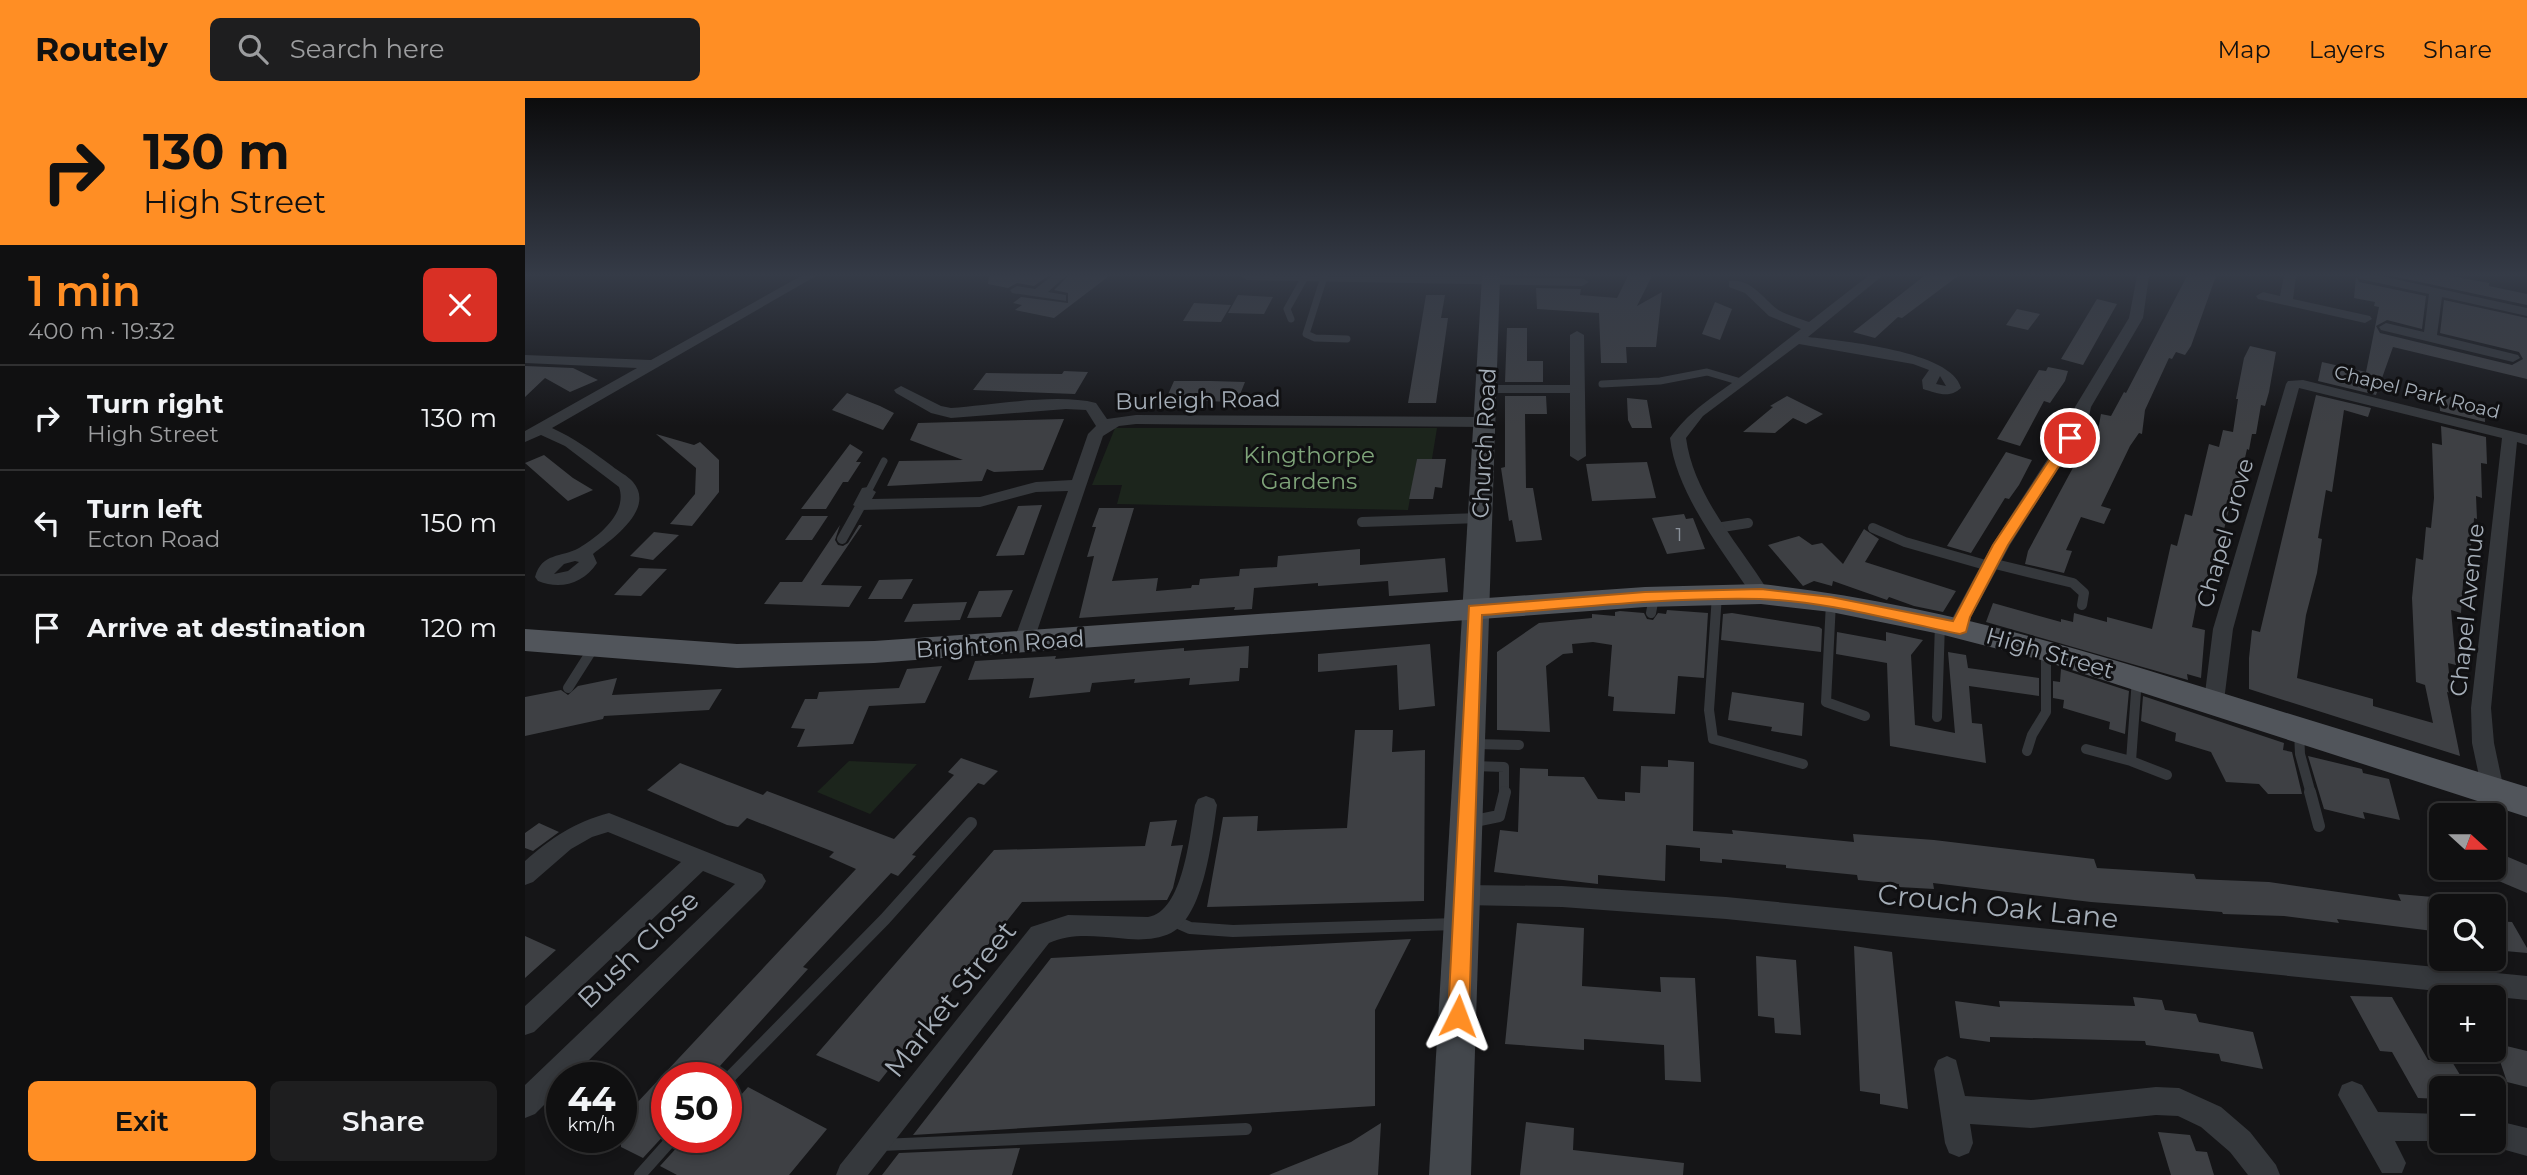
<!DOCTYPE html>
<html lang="en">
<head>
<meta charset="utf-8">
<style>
	:root { --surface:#101011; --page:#1e1e1f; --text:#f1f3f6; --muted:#9c9d9f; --line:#303031; --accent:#ff8e24 }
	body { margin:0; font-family:Montserrat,sans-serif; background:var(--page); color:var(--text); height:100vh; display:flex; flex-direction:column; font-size:26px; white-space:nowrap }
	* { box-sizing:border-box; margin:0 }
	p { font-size:23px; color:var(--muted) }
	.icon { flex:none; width:38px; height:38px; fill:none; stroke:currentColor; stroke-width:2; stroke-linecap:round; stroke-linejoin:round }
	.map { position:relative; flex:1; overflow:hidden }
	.sheet { display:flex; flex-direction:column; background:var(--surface); width:525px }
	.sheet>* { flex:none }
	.hud { background:#ff8e24; color:#111; overflow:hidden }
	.needle { width:46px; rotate:111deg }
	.tools { position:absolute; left:1904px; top:705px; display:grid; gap:14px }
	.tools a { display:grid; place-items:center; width:77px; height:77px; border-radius:10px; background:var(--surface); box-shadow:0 4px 10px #0003,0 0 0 2px var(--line); font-size:35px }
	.speed { position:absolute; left:21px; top:964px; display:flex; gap:14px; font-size:35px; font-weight:700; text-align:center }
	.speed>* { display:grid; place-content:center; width:91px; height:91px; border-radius:50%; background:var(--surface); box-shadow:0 4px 10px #0003,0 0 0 2px var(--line); line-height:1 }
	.speed small { font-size:18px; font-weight:400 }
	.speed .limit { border:10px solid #d22; background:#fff; color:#111 }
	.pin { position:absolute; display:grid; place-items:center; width:60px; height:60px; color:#fff; margin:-30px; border:4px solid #fff; border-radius:50%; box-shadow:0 2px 7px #0007 }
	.me { position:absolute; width:77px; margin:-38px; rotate:3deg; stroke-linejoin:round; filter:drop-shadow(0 0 5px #0008) }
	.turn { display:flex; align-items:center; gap:24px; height:147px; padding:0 28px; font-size:32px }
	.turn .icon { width:91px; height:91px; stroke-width:2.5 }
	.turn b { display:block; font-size:49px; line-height:60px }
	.round { display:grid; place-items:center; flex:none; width:74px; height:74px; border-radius:10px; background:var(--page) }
	.headline { display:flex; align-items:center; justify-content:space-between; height:119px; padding:0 28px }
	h1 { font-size:42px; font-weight:600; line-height:52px; color:var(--accent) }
	.primary-button { display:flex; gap:14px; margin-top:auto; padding:14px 28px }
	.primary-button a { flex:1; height:80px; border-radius:10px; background:var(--accent); color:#111; font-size:28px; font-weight:600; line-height:80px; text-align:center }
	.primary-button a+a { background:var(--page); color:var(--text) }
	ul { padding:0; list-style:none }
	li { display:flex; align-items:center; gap:21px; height:105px; padding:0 28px; border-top:2px solid var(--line) }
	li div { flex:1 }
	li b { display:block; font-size:26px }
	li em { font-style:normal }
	header { display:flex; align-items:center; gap:42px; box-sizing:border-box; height:98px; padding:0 35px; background:var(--accent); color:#111 }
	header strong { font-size:33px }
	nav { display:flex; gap:38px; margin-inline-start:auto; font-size:24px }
	.search { width:490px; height:63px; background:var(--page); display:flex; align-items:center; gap:18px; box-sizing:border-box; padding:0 24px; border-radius:10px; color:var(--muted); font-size:26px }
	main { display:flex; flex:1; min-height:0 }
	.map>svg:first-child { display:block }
</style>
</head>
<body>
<header>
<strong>Routely</strong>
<div class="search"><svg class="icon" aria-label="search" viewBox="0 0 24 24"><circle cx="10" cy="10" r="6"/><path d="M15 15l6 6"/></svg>Search here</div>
<nav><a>Map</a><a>Layers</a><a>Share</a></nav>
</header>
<main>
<section class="sheet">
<div class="hud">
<div class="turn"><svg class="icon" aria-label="right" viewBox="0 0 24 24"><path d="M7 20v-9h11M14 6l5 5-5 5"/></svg><div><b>130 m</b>High Street</div></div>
</div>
<div class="headline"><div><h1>1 min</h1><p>400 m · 19:32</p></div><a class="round" style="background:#d93025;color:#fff"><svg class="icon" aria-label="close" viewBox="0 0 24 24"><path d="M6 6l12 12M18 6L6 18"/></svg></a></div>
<ul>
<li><svg class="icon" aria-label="right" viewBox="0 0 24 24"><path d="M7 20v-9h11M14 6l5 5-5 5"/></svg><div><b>Turn right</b><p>High Street</p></div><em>130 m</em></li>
<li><svg class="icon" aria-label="left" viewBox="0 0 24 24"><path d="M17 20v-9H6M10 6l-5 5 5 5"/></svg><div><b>Turn left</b><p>Ecton Road</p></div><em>150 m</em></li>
<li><svg class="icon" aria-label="arrive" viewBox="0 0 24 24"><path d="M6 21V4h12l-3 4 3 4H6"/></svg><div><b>Arrive at destination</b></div><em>120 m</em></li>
</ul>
<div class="primary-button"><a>Exit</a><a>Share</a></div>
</section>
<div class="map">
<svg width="2002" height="1077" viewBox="0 0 2002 1077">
	<rect width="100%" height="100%" fill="#151517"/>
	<path fill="#1c251c" d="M590,330H912L907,361H892L883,412L592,406L597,387H567Z
		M324,663L392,666L345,716L292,694Z"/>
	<path fill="#3e4044" d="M464,178H523L509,188L492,185L483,190L463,186Z
		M543,178H584L529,220L490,212L497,207L488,205L496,199L543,205V195L529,192Z
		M1103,178H1127L1112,208L1137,194L1131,249H1101L1102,265H1076L1074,215L1012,211L1011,190L1056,191L1055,197L1092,200Z
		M1399,178H1433L1377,220L1373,219L1350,240L1328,234Z
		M1662,178H1691L1666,248L1660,257L1651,254L1647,261L1644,260L1620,312L1617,336L1614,335L1605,348L1576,408L1586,411L1579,426L1556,419L1541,452L1547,453L1539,475L1500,466L1503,453L1557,353L1560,354L1566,341L1571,342L1576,316L1586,318L1599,294L1601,295Z
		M1831,178L1834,184L1901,198L1897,231L1862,222L1851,228L1855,235L1987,267L1998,261L1994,254L1915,235L1919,202L2002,220V281L1868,249L1851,297L1793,283L1797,264L1841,274L1854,209L1849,208L1850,204L1829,200Z
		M1867,178H1926L1964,185V188L2002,196V207Z
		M713,197L748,199L739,216L703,215Z
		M901,197H920L916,220H923L911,305H883Z
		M1572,201L1592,206L1558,267L1536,261Z
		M1190,204L1207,211L1195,242L1177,236Z
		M669,205L706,207L696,224L658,223Z
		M1492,211L1515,216L1503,232L1481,227Z
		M982,230H1002V263H1018V284H980Z
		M1725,248L1751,254L1744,294L1740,308L1736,307L1731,336H1727L1724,352L1722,351L1711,400L1707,399L1690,468L1686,467L1683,485L1676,483L1667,529L1680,532L1676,580L1662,576L1663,582L1461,524L1468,505L1536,524V521L1548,524L1549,515L1582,524V519L1627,531L1646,446L1652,448L1660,416L1667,418L1684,346L1694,349L1698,332L1708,334L1713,301H1711L1719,260Z
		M0,268L48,270L73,282L45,294L20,280L0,299Z
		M1523,269L1543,273L1540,283L1525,305L1519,303L1495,348L1472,341L1514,272L1521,273Z
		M539,273L563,274L550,296L448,292L461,275L537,276Z
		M649,283H686L720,284L712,304H704L641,301Z
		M322,295L355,308L369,315L358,332L307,312Z
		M1914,296L1959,307L1960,324L1915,313Z
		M1791,297L1846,310L1843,319L1819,312L1807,394L1801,392L1793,440L1797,441L1792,475L1781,517L1772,580L1848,601V608L1908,625L1900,587L1891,584L1887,500L1891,460L1898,462L1901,429L1906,430L1909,400L1907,345L1917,347L1916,328L1961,339L1962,366L1956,365L1957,400L1951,398L1952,421L1949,420L1948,440L1945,451L1943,473L1940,472L1938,485L1936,515L1926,512L1931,567L1923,565L1926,595L1922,594L1935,658L1724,591V560L1727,532L1735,534Z
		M980,298H1021L1022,316H1000L1001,390H1008L1017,442L991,444L987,422L984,423L976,370L980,369Z
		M1262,298L1298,316L1281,326L1268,320L1250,335L1218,334L1248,309L1245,308Z
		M1102,300L1122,302L1127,330H1107L1103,322Z
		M539,321L518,372L469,374L462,371L457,383L362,388L374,363L438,362L385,342L393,325Z
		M131,336L169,347L175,344L194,362V394L167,428L145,426L170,396L171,370Z
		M325,346L338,354L331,364H336L323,384H318L301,411H276Z
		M1481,354L1507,362L1494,387L1484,401L1480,400L1446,455L1422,448Z
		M19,357L48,380L68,392L43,403L0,365Z
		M892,361H921L917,390L910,389L908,401H884Z
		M1122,364L1131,400L1067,403L1061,366Z
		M517,407L499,457L471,458L493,408Z
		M574,410H609L587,483L633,480L631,493L666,490L667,487H674L675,481L714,478L715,471L752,469L753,458L835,451V467L920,460L923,494L864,498L863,483L793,488V485L729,490L727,511L709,512L710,509L554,520L569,458L562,459L571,429H567Z
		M1159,416L1161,421L1168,420L1180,451L1142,456L1127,420Z
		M277,418H303L287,442H260Z
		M315,427L310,442L313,447L318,448L323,445L334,427H337L296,487L337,488L324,509L239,506L255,484H277Z
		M1339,431L1354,441L1340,464L1431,493L1418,514L1389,508L1364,499L1362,502L1308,483L1307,488L1289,483L1278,488L1243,447L1274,438L1287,447L1297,445L1318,466Z
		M129,434L154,437L128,462L105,458Z
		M114,470L142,471L116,498L89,497Z
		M388,481L377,501H343L354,482Z
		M488,492L476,519L442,520L454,493Z
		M442,504L435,522L379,524L388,506Z
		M1142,512L1183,515L1179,580L1153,578L1150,616L1088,613L1089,599L1083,598L1087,547L1068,544L1047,546L1048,555L1038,556L1021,568L1025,634L972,632V554L1014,525L1067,520V516L1090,518V514L1095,513L1119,515L1122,521L1128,522L1133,515L1141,516Z
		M1207,515L1294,529L1297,531L1296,554L1196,542L1198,516Z
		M1312,534L1361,543V534L1398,542L1386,557L1390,627L1430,635L1423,554L1441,557L1443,570L1514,580V598L1444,588L1447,625L1457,626L1461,665L1365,648L1362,565L1311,556Z
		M905,546L910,608L874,612L872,567L793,574V556Z
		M724,548L723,570H715L714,583L664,587L665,580L609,585L610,581L567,585L565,594L504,600L509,580L443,582L450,563L531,558L530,561L659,550V553Z
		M417,568L400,605L344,608L328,646L272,649L280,631L266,630L280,601H292L294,594L374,590L382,571Z
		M1536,571L1604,593L1600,636L1584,631L1585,624L1538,610L1539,602L1528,600V583L1535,584Z
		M92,580L87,597L197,591L184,612L79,618L78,621L0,638V599L36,592L43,597L53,588Z
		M1207,594L1279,605L1277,638L1246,633L1247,629L1203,622Z
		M1618,598L1759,645L1758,652L1767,654L1777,696H1743L1734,686L1701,684L1686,654L1650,643L1651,635L1616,623Z
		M830,632H868L867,654L900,652L899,803L682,809L698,719L733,718L732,733L822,730Z
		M1783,658L1837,671L1838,675L1864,681L1875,722L1838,714L1840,721L1799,711Z
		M436,660L473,673L459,687L453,685L387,757L391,758L373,778L366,775L278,869L283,871L184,980H142V1034L118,1060L96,1049V1002L109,1008L331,771L304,759L309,754L222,720L213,729L202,727L122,692L155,665L238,697L242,693L369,741L429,677L423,674Z
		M1143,662L1169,664L1168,733L1208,736L1207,732L1329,744L1328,736L1409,742L1569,761L1572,770L1669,776L1671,781L1744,784L1876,803L1873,796L1908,799L1916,814V834L1812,821L1814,825L1759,818L1698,816L1697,814L1566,804L1408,785L1409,791L1374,789V786L1333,782L1332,777L1261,770V767L1197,761V765L1175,763V750L1141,747L1140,783L1073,777V786L969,774L975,732L993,734L995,670L1023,671V678L1059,679L1073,701L1100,703V694L1115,695L1116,668L1143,669Z
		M652,722L646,748L658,747L648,790L642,802L497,804L354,984L291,957L469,752L620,748L625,724Z
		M14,725L34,734L8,753L0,750V735Z
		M1969,753L2002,767V795L1969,781Z
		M1969,823L1987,824L2002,850V855L1969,852Z
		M992,825L1059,830L1057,888L1136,894L1135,879L1170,880L1176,984L1140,982L1139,947L1059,941V952L980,946Z
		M0,838L31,852L0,880Z
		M886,841L850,912V1008L388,1037L526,860Z
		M1329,848L1367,854L1383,1011L1355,1006V996L1335,993Z
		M1231,858L1271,862L1276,937L1250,935L1249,920L1233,918Z
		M1825,898L1867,899L1903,962H1926L1943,990H1916V1001L1893,1000L1867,954L1855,953Z
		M1608,899L1637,902L1640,912L1671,916L1674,924L1728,934L1738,971L1696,963L1694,956L1621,947L1620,943L1465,939V944L1435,940L1430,903L1475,909L1474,903L1610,908Z
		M1969,945L2002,953V989L1982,984Z
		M223,989L302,1031L264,1077H152L135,1068L155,1046L157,1040H201V1014Z
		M1001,1024L1049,1030L1048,1052L1159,1065L1158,1077H995Z
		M856,1025L853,1077H744L826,1044Z
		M1633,1034L1665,1037L1671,1053L1682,1054L1689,1077H1646Z
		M495,1050L487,1077H357L374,1055Z"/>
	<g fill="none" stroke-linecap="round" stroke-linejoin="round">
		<path stroke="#35383c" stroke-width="7" d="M799,179L781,236L790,240L822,241
			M766,221L762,211L780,179
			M1077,286L1135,283L1182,274L1216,284
			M343,394L359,363"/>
		<path stroke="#35383c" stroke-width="10" d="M837,424L955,420
			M1191,430L1223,425
			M1348,430L1380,444L1464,468
			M317,441L336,407
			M1466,465L1548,485L1559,495L1557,507
			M1192,497L1184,612L1188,641L1278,666
			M1306,504L1301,604L1340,618
			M1126,515L1129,499
			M43,590L69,549
			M1412,619L1415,525
			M1774,634L1775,656L1786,696
			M949,646L994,647
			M1561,651L1606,663L1642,677
			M1502,653L1507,637L1521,614V552
			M1606,663L1612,580
			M948,668L979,669V696"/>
		<path stroke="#35383c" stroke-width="12" d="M1785,694L1794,728
			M945,724L974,718L980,694
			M647,822L665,830L708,833L931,826
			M201,983L360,821L446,725
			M356,1047L721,1031
			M115,1077L148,1040"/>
		<path fill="#35383c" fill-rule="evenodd" d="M276,178H291L27,330C49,340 67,353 87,368C93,373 103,378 108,384C131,411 86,442 68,456L72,465C58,486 35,492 13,483L10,479C17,454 36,460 54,450C74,438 103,415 94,389L40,348L16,337L0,344V333L112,270L0,265V257L126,262ZM50,463L54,464L43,473L29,476L39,466Z
			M527,178H541L523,194L541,197V203L487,195L485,192L492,188L510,191Z
			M716,178L1057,180L1064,184L1057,188L722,182Z
			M1343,178H1357L1283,239C1318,243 1427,253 1436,290C1424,301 1412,295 1398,291L1397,282L1404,272L1388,266L1274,246L1178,318L1161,340C1169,399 1215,447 1245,496L1243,500H1229C1199,455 1151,396 1145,340C1164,314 1182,303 1207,285C1231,267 1254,248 1276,231L1244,218L1220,195L1204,189V183C1226,180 1237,199 1252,211C1261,217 1274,220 1284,224ZM1415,278L1421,288L1411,286Z
			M1612,178H1624L1618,220L1566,309L1563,323L1485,447L1446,519L1442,535H1428L1425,530L1428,519L1467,447L1547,323L1550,309L1604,220Z
			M1759,178H1771L1768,201L1845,218L1847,221L1840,225L1733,201L1731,198L1738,194L1755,198Z
			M1834,178H1856L2002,210V218L1917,199L1912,237L1993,257L1995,260L1988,264L1856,232L1854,229L1861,225L1899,234L1904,196L1835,181Z
			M1052,233L1059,237L1061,358L1053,363L1045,358V295H962L955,291L962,287H1045V237Z
			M1778,282L2002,337V347L1992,344L1966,610L1969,645L1979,692L1976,698L1968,701L1960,698L1957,692L1947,645L1946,610L1977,340L1774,290L1708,531L1699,603L1696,608L1689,611L1682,608L1679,603L1688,531L1761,286L1763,283Z
			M376,288L416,308L426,310C468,307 532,295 571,305L582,321L611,317L959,319L967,324L959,329L611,326L594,328L578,338L508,545L505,550H491L488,545L543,393L511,394L455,409L336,412L328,407L337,390L343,389L351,394L347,401L455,399L511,384L547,382L563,336L571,328L561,312L541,311L426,320L406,315L371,295L369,292Z
			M681,698L689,701L692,707C687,741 679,818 646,835C629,843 610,842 593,840C570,838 545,835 524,845L343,1077H311L315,1067L506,829L543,817L623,819C658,814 665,736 670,707L673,701Z
			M84,715L237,776L241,783L237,790L46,980H37V989L10,1016L0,1020V987L210,786L178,773L9,934L0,937V908L156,764L83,734L67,739L46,751L8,784L0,787V763C26,740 50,724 84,715Z
			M938,787L1037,788L1201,799L2002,878V902L1201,821L1037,809L938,807L930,804L926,797L930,790Z
			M1422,958L1431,962L1440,998L1506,1002L1631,989L1654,990L1696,1009L1725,1034L1751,1067L1755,1077H1723L1705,1054L1676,1029L1653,1018L1631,1017L1506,1030L1445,1026L1448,1045L1444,1055L1434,1059L1424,1055L1420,1045L1409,971L1413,962Z
			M1827,983L1837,987L1853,1014L1916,1016L1918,1043H1870L1881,1065L1877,1075H1857L1813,997L1817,987Z
			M1969,1022L2002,1030V1058L1959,1046L1958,1043H1969Z"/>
		<path fill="#43474c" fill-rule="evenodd" d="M957,178H975L946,1077H904Z"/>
		<path fill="#51555b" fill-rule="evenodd" d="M1236,486C1398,504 1539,546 1694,594C1796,626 1899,657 2002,689V719L1516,562L1415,536L1306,514L1236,506L1120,509L349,565L212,570L0,553V531L212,546L349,543L1120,489Z"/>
	</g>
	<linearGradient id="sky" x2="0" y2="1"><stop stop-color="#0c0c0d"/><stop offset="0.54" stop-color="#353b47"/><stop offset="1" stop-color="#353b47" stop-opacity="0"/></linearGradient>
	<rect width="2002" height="328" fill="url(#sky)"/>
	<path fill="#ff8e24" stroke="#a65c17" stroke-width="2" d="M1545,336L1552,340L1483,447L1445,519L1441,534L1435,536C1370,523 1301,503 1235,501C1142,499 1049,510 957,517L944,918L941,925L933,928L926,925L923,918L944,508L1120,494L1236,491L1306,499L1428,523L1468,447L1539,340Z"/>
	<g text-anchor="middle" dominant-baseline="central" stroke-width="6" stroke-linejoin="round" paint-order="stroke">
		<g font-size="19" fill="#a5aeb8" stroke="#101012">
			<text transform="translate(1892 294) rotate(14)">Chapel Park Road</text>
		</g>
		<g font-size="19" fill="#8b929b">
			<text x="1154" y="436">1</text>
		</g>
		<g font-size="23" fill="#a5aeb8" stroke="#101012">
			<text transform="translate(673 302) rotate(-1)">Burleigh Road</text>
			<text transform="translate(959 345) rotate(-87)">Church Road</text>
			<text transform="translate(1700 435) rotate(-74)">Chapel Grove</text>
			<text transform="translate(1942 512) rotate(-84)">Chapel Avenue</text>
			<text transform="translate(475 546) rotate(-4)">Brighton Road</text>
			<text transform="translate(1525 555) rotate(16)">High Street</text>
		</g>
		<g font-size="23" fill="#7fa57a" stroke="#101012">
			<text x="784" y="357">Kingthorpe<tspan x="784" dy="26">Gardens</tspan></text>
		</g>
		<g font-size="28" fill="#a5aeb8" stroke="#101012">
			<text transform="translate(1473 808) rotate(6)">Crouch Oak Lane</text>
			<text transform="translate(113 851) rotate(-44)">Bush Close</text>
			<text transform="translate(425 901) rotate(-51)">Market Street</text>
		</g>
	</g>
</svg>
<div class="tools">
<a><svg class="needle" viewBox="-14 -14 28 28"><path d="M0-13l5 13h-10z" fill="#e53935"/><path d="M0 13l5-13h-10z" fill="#9c9d9f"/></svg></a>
<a><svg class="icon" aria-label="search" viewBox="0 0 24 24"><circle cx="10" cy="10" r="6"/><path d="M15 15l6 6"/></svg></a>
<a>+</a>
<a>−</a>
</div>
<div class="speed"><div>44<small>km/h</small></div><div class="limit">50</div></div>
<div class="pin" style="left:1545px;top:340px;background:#d93025"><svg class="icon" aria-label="arrive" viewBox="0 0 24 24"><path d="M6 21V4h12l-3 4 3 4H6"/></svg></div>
<svg class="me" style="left:933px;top:918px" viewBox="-20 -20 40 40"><path d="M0-17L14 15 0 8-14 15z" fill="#ff8e24" stroke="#fff" stroke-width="4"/></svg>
</div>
</main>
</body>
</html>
